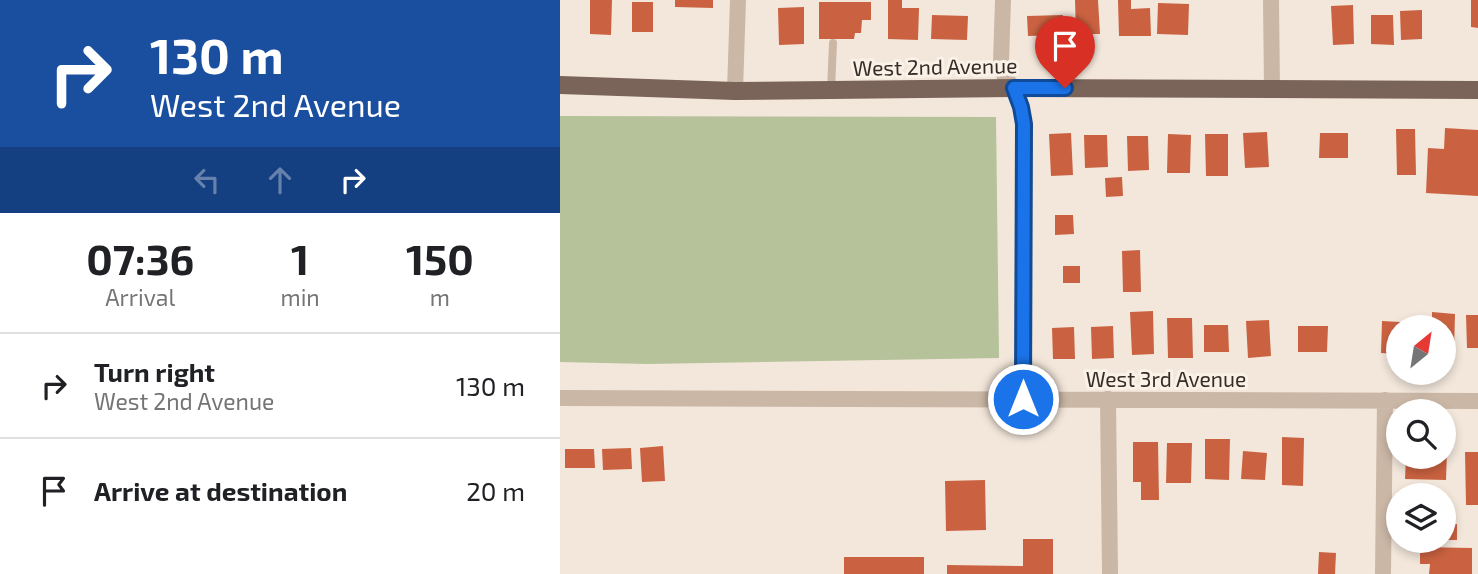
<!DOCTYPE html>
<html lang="en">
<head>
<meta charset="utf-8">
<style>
	:root { --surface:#fff; --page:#f2f2f2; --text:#202124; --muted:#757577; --line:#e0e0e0 }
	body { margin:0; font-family:"Exo 2",sans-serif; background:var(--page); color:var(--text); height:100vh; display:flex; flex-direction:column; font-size:26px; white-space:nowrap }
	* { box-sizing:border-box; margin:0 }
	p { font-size:23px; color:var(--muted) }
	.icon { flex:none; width:38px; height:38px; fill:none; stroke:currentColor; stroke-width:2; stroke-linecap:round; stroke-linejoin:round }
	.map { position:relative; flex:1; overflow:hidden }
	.panel { display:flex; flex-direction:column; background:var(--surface); width:560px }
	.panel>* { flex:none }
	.guide { background:#1a4fa0; color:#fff; overflow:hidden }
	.needle { width:46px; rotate:30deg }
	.fabs { position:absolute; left:826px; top:315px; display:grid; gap:14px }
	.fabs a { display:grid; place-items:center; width:70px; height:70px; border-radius:50%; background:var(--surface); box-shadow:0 4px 10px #0003; font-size:35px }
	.pin { position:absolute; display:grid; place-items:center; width:60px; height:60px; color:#fff; margin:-72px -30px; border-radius:50% 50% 50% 0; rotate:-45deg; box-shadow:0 0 7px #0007 }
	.pin .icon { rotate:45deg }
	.me { position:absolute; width:77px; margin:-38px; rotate:0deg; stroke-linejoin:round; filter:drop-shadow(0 0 5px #0008) }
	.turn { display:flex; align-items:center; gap:24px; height:147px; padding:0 35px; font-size:32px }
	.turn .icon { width:91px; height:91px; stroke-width:2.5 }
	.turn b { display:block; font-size:49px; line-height:60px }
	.lanes { display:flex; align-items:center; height:66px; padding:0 35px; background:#0003; justify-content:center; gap:35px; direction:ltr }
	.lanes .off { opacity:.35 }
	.eta { display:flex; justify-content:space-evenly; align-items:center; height:119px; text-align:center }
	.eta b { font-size:42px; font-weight:700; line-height:49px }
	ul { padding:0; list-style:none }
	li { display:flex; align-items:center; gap:21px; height:105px; padding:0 35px; border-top:2px solid var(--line) }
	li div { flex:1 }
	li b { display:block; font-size:26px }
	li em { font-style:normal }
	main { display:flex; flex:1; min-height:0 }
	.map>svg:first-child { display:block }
</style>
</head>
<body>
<main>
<section class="panel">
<div class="guide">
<div class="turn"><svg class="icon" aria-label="right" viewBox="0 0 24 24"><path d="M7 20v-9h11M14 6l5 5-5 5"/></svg><div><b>130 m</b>West 2nd Avenue</div></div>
<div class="lanes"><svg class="icon off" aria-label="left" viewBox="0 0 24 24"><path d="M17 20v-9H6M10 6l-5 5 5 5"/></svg><svg class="icon off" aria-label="ahead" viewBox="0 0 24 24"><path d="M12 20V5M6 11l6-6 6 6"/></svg><svg class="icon" aria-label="right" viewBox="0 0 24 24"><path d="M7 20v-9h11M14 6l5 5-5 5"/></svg></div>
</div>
<div class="eta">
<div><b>07:36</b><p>Arrival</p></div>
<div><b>1</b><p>min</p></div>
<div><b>150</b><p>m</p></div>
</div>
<ul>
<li><svg class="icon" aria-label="right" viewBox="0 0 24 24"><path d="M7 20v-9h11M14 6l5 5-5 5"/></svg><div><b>Turn right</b><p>West 2nd Avenue</p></div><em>130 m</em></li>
<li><svg class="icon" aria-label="arrive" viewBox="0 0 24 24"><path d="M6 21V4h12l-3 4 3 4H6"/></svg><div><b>Arrive at destination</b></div><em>20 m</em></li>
</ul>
</section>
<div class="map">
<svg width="918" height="574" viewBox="0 0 918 574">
	<rect width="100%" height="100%" fill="#f3e7db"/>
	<path fill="#b5c29a" d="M0,116L436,117L439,358L87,364L0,362Z"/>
	<path fill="#ca6241" d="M30,0H52L51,35L30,34Z
		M115,0H153V8L115,7Z
		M328,0H342V8H359L358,40L328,39Z
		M515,0H538L540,34H516Z
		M558,0H571V9L590,8L591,36H559Z
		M911,0H918V28L911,27Z
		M72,2H93V32H72Z
		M259,2H311V20H302L301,33H295L294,39H259Z
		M598,3L629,4L628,35L597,34Z
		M793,5L794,44L773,45L771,6Z
		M244,7V44L219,45L218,8Z
		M862,10V39L841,40L840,11Z
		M372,15L408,16L407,40L371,39Z
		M503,15L504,35L468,36L467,16Z
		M811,15H833L834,45L811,44Z
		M885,128L918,130V196L866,193L868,148L884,149Z
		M836,129H855L856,175H837Z
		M707,132L709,167L685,168L683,133Z
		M511,133L513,175L491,176L489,134Z
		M760,133H788V158H759Z
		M608,134L631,135L630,173H607Z
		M645,134H668V176H646Z
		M524,135H547L548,167L525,168Z
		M567,136H588L589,170L568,171Z
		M562,177L563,196L546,197L545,178Z
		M495,215H513L514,234L495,235Z
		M580,250L581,292H563L562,251Z
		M503,266H520V283H503Z
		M593,311L594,354L572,355L570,312Z
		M872,312L895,314L894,352L884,351V327H872Z
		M906,315H918V348H907Z
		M607,318H632L633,358H608Z
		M709,320L711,356L688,358L686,321Z
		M822,321L860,323V327H838V354L821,353Z
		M644,325H668L669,352H644Z
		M553,326L554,358L532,359L531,327Z
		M738,326H768L767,352H738Z
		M514,327L515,359H493L492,328Z
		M722,437L744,438L743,486L722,485Z
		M645,439H670L669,480L645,479Z
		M573,442H598L599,500H581V482H573Z
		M607,443H632L631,483H606Z
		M103,446L105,481L82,482L80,448Z
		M71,448L72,469L43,470L42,449Z
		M5,449H34L35,468H5Z
		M683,451L707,453L705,480L681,479Z
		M884,451H887L886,480L845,479L846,457H884Z
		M905,452H918V505H906Z
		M425,480L426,530L386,531L385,481Z
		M884,523L897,524V540H884Z
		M463,539H493V574H387V565L463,566Z
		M860,547L912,548V574H869L870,564H860Z
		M759,552L776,553L775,574H758Z
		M284,557H364V574H284Z"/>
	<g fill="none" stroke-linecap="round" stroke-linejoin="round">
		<path stroke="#cbb7a6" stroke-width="8" d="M271,90L273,43"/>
		<path stroke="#cbb7a6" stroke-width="16" d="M443,0L441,63L445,78L454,88L461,107L464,124L462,399
			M711,0L712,88
			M175,91L178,0
			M0,398L918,401
			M548,399L550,574
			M823,574L825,400"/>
		<path stroke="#7a6358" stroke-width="18" d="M0,85L175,91L454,88L918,90"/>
	</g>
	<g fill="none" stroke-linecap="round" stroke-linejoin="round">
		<g stroke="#114b97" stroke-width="18">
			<path id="route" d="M463,399L464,124L461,107L454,88H505"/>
		</g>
		<use href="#route" stroke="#1a73e8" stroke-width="12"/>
	</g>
	<g text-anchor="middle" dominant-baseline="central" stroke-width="6" stroke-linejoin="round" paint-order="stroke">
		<g font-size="21" fill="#372c27" stroke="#faf1e7">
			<text transform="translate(375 66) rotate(-1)">West 2nd Avenue</text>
			<text x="606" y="378">West 3rd Avenue</text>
		</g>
	</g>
</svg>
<div class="fabs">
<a><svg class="needle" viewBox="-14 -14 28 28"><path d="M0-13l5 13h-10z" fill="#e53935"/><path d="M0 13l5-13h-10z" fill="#757577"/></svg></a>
<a><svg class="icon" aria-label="search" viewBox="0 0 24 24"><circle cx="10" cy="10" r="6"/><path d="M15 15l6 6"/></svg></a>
<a><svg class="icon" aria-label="layers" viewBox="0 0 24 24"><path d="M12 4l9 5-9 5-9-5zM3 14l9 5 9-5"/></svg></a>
</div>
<div class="pin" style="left:505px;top:88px;background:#d93025"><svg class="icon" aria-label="arrive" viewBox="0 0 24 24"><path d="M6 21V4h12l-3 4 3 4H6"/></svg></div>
<svg class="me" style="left:463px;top:399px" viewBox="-20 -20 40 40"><circle r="17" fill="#1a73e8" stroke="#fff" stroke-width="3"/><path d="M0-11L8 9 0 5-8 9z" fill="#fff"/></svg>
</div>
</main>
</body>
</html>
